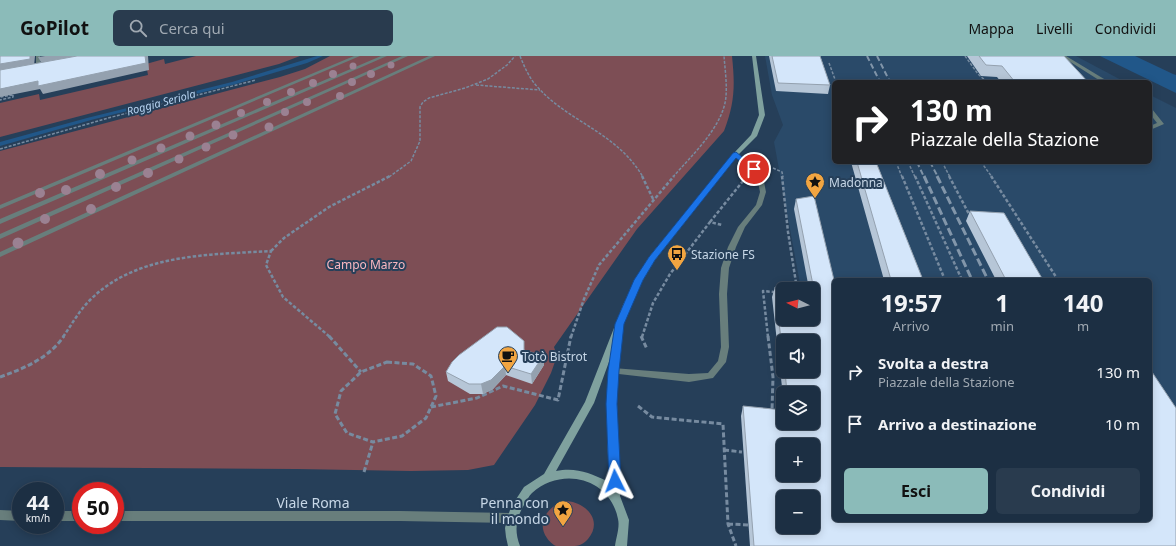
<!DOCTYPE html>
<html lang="it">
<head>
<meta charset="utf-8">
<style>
	:root { --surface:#1c2f43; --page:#293b4e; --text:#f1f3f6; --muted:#a0a9b2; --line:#3a4a5c; --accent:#8bbbb9 }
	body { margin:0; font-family:"Noto Sans",sans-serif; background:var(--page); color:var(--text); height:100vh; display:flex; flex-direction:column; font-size:15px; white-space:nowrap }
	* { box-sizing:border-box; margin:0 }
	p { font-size:13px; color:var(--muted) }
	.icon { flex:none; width:22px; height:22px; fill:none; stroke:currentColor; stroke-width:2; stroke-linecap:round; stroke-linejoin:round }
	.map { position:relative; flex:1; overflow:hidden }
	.details { position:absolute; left:832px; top:222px; width:320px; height:244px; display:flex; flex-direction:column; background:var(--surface); border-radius:6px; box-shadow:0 2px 10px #0003,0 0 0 1px var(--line) }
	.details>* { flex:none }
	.hud { position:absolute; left:832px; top:24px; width:320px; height:84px; border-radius:6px; box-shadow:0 2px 10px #0003,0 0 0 1px var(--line); background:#202124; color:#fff; overflow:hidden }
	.needle { width:26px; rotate:276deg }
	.tools { position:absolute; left:776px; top:226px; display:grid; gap:8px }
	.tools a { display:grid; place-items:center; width:44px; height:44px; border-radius:6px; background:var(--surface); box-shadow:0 2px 10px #0003,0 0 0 1px var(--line); font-size:20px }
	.speed { position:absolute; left:12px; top:426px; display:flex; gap:8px; font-size:20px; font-weight:700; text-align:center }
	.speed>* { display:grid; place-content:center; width:52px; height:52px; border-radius:50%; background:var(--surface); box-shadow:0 2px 10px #0003,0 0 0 1px var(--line); line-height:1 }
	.speed small { font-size:10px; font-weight:400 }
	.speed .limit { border:6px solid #d22; background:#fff; color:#111 }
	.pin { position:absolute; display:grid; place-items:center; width:34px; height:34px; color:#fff; margin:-17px; border:2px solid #fff; border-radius:50%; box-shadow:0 1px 4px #0007 }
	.me { position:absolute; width:44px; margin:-22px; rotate:357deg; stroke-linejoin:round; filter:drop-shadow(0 0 3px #0008) }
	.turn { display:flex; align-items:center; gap:14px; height:84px; padding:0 12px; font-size:18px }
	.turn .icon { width:52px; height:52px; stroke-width:2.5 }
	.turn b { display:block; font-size:28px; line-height:34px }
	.eta { display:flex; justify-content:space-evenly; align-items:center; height:68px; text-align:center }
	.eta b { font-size:24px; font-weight:700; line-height:28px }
	.action { display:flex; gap:8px; margin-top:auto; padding:8px 12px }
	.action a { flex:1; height:46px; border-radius:6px; background:var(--accent); color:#111; font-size:16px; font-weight:700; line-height:46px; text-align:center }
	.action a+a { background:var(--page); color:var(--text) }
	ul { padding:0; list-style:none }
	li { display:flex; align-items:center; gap:12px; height:52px; padding:0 12px }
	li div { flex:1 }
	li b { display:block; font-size:15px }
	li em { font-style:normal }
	header { display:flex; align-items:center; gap:24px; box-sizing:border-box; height:56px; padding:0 20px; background:var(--accent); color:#111 }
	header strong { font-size:19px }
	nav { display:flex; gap:22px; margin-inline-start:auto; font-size:14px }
	.search { width:280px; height:36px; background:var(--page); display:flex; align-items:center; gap:10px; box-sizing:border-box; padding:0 14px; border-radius:6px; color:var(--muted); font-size:15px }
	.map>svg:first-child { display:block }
</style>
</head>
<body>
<header>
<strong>GoPilot</strong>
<div class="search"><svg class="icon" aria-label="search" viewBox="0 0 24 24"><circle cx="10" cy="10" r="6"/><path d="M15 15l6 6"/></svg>Cerca qui</div>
<nav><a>Mappa</a><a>Livelli</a><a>Condividi</a></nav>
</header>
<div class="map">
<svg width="1176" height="490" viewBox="0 0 1176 490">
	<rect width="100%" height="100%" fill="#263f59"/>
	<path fill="#2a4a69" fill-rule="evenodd" d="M765,0H1076L1125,26H834V106H1150V39L1176,52V490H750L741,360L783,367H813V337H783V339L772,241H783V263H813V233H801L774,86L783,69L772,39ZM834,224H1150V464H834ZM783,285H813V315H783ZM783,389H813V419H783ZM783,441H813V471H783Z"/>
	<path fill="#7d4e55" d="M196,0H300L279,8L0,81V47L39,38L40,44L148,19L146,8L164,3L165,8Z
		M330,0H732C735,29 735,47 724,75L637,173L554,291L557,300L551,317L535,349L494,409L468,414L411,415L297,413L0,411V95L280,21L305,13Z
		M567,445C587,447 603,465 588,483C582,490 577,490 569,490C565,490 560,490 556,490C553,489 549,485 547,482C535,465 550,448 567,445Z"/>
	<path fill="#215789" d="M1100,0H1135L1173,18L1176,19V37Z"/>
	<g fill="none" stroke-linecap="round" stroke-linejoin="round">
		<path fill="#215789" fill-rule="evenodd" d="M317,0H323L307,7L236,28L91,64L0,90V86L87,62L232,26Z"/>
		<path stroke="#778ba0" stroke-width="1.5" stroke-dasharray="3 1.5" stroke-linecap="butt" d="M520,0C524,10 528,19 534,27C566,66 615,74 643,121
			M965,0L978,18L987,26
			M829,7L836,26
			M476,29L540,34
			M13,39V41L0,44L1,41Z
			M0,93L112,61L256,24
			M896,106L902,121
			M908,106L915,121
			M942,106L950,121
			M981,106L992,121
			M773,112L782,116L783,121
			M389,121L411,105L420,85V51L423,46L429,42L465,32L488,23L507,9L515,0
			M673,121C691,100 724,70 726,40C727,27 725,13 724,0"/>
		<path stroke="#778ba0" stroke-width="2.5" stroke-dasharray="3.5 2" stroke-linecap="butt" d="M642,120L654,145
			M782,120L788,176L797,233
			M902,120L945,224
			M915,120L962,224
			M949,120L970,160
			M991,120L1058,224
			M710,166L743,125
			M271,195L284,182L329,151L390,120
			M63,281C72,268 79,255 90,244C137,197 209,199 271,195L266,209L283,241L330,281
			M571,281L584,243L599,209L674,120
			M642,281L653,247L670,218L710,166L722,169
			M768,281L763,235L783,237"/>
		<path stroke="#778ba0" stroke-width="3" stroke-dasharray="5 2.5" stroke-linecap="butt" d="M329,280L361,316
			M641,280L647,293
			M768,280L773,321L772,355
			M387,306L413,308L431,320L436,340L426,362L402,380L373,386L347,377L335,358L341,335L361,316Z
			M0,321C25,312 49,302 64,280
			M638,350L652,361L723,368L728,468L736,490
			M431,351L477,342L503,330L558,344L571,280
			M724,394L742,396
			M364,416L373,386
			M728,468L749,469"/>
		<path fill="#687e7c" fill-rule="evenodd" d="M1061,0H1066L1109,26H1102Z
			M1150,52L1152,53L1164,68L1150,74V70L1157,67L1150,58Z
			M736,96L758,114L764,126L766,136L762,149L745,171L736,191L729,212L727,238L729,291L726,306L713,322L689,326L610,317L609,315L610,313L613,312L689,318L708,317L718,305L721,291L719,238L721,212L728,191L738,171L756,149L760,136L758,126L753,116L734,99L733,98Z"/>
		<path fill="#687e7c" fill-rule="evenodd" d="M36,0H40L41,13L36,12Z
			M354,0H360L0,153V149Z
			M381,0H387L0,168V163Z
			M402,0H408L0,183V178Z
			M429,0H435L0,201V196Z
			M0,454L21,455V465L0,464Z
			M55,455H81V465H55Z
			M115,455H400L511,457L515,458L516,462L515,466L511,467L400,465H115Z"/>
		<path fill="#7fa19e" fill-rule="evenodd" d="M752,0H756L765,59L757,80L738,99L655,204L643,224L631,249L619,279L622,282L617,315V349L620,440L629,464L627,490H615C616,482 620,471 618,463C610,422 562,410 532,437C529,440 526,445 524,449C516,462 514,475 520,490H508L506,481L505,472L507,463L511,451L524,431L544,418L585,346L623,249L635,224L649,201L734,97L751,79L759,59ZM610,303C604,344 608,387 609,428L607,425C590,417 576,411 556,415L594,347Z"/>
		<path stroke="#8296aa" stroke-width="2" stroke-dasharray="5.5 3" stroke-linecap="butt" d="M867,0L880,26
			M877,0L890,26
			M917,106L924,121
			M930,106L938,121"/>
		<path stroke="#8296aa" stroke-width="3" stroke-dasharray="8 3.5" stroke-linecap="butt" d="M924,120L972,224
			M937,120L988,224"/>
	</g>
	<g fill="#9b8192">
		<circle cx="391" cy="9" r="3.5"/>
		<circle cx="353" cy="10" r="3.5"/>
		<circle cx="333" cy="18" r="4"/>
		<circle cx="371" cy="18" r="4"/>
		<circle cx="352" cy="26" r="4"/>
		<circle cx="313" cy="27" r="4"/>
		<circle cx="291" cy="36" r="4"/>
		<circle cx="340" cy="40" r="4"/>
		<circle cx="267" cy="46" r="4"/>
		<circle cx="307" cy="46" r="4"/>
		<circle cx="285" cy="56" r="4"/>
		<circle cx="241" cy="57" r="4"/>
		<circle cx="216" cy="69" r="4.5"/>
		<circle cx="269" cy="71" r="4.5"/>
		<circle cx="233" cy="79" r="4.5"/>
		<circle cx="190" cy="80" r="4.5"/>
		<circle cx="206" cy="91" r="4.5"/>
		<circle cx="161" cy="92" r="4.5"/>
		<circle cx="179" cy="103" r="4.5"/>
		<circle cx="132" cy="104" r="4.5"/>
		<circle cx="148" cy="117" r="5"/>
		<circle cx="100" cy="118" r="5"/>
		<circle cx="116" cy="131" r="5"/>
		<circle cx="66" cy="134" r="5"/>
		<circle cx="40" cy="137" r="5"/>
		<circle cx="91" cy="153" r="5"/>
		<circle cx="45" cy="163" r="5"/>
		<circle cx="18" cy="187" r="5.5"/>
	</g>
	<path fill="#b6c6d7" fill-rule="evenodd" d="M769,0H820L830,29L828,38L776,35Z
		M967,0H1064L1088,26H1001L997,21L981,20Z
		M851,106H876L923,224H884Z
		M796,143L834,224V464L1176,490H750L741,360L743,350L783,367L813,337H783V340L772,241L775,231L813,263V233H809L794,153ZM783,285L813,315H783Z
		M970,155L1043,224H996L966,165Z
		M525,294L543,300L544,309L532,328L506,319L493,333L483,338H470L448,325L446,316Z"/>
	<path fill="#94a1af" d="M30,0H35L34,10L0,15V8Z
		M45,0H92L42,8L38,1Z
		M145,0H148L149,14L43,38L40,33L0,41V33Z
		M543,300L544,309L532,328L531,318Z
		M505,310L506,319L493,333L483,338L481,328Z"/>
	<path fill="#d4e6fa" stroke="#94a1af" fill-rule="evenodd" d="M0,0H30V3L0,8Z
		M77,0H145L146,7L38,30V25L0,33V14Z
		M772,0H820L830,29L778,27Z
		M979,0H1064L1088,26H1015L1002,10L986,9Z
		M857,106H876L923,224H891Z
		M814,140L834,224V464H1150V313L1176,352V490H754L743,350L783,354V367H813V337H787L785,315H813V285H783V301L775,231L803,233H783V263H813V234H814L796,143ZM783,389H813V419H783ZM783,441H813V471H783Z
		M970,155L1004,157L1043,224H1006Z
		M497,271H507L524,285V294L543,300L531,318L505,310L491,324L481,328H469L446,316L452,306L459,299Z"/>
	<path fill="#1a73e8" stroke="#114b97" d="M736,96L757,113L756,114H751L736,102L655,204L643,224L624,268L619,315L617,348L621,425L619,429L615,430L611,429L609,425L606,348L608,315L615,268L634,224L649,201L733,97Z"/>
	<defs>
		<g id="sight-pin" transform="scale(1)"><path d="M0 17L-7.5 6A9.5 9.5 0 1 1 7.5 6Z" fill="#f2a541" stroke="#263f59"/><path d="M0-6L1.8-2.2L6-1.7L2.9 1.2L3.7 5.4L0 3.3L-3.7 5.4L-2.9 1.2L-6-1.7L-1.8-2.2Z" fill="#111"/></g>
		<g id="bus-pin" transform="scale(1)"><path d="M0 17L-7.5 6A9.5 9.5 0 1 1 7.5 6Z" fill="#f2a541" stroke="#263f59"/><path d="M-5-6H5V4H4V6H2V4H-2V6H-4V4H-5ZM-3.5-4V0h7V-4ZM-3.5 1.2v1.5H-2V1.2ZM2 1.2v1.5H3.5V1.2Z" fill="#111"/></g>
		<g id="cafe-pin" transform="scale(1)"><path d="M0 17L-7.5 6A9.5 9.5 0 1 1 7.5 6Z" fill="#f2a541" stroke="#263f59"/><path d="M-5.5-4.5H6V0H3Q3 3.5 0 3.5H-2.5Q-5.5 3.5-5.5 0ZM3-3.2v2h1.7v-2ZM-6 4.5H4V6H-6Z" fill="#111"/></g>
	</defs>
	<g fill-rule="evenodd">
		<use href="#sight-pin" x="815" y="126"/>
		<use href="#bus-pin" x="677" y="198"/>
		<use href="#cafe-pin" x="508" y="300"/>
		<use href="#sight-pin" x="563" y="454"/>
	</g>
	<g text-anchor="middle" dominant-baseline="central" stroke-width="4" stroke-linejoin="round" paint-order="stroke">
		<g font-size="11" font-style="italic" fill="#b7d3f1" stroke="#263f59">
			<text transform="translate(161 46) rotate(-15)">Roggia Seriola</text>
		</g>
		<g font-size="12" fill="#c7d7e7" stroke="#263f59" text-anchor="start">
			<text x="829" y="126">Madonna</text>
			<text x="691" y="198">Stazione FS</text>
			<text x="522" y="300">Totò Bistrot</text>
		</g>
		<g font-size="12" fill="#fab7c0" stroke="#263f59">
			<text x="366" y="208">Campo Marzo</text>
		</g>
		<g font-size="14" fill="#c7d7e7" stroke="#263f59">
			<text x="313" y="446">Viale Roma</text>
		</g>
		<g font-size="14" fill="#c7d7e7" stroke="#263f59" text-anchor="end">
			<text x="549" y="446">Penna con<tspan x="549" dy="16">il mondo</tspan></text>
		</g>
	</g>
</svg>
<div class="tools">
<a><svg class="needle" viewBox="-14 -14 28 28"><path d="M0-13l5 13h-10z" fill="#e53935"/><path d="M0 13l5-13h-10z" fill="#a0a9b2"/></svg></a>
<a><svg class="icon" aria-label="sound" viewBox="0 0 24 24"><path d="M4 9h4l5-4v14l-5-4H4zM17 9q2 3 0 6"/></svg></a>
<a><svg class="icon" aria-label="layers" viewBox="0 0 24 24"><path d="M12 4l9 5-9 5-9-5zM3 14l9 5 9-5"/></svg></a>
<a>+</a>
<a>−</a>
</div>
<div class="speed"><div>44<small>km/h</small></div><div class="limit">50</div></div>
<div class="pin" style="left:754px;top:113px;background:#d93025"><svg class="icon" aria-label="arrive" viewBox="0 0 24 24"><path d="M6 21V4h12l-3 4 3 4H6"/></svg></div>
<svg class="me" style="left:615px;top:425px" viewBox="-20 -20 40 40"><path d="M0-17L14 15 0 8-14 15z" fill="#1a73e8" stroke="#fff" stroke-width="4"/></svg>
<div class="hud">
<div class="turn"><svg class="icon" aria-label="right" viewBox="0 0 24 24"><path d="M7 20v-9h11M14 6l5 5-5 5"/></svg><div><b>130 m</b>Piazzale della Stazione</div></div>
</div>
<section class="details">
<div class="eta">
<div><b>19:57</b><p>Arrivo</p></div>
<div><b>1</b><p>min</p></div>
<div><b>140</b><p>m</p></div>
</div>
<ul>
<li><svg class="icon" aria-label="right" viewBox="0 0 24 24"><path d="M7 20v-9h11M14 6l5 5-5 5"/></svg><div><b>Svolta a destra</b><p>Piazzale della Stazione</p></div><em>130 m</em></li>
<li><svg class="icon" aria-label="arrive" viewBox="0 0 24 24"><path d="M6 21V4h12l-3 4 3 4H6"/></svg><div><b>Arrivo a destinazione</b></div><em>10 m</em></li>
</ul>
<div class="action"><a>Esci</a><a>Condividi</a></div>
</section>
</div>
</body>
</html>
